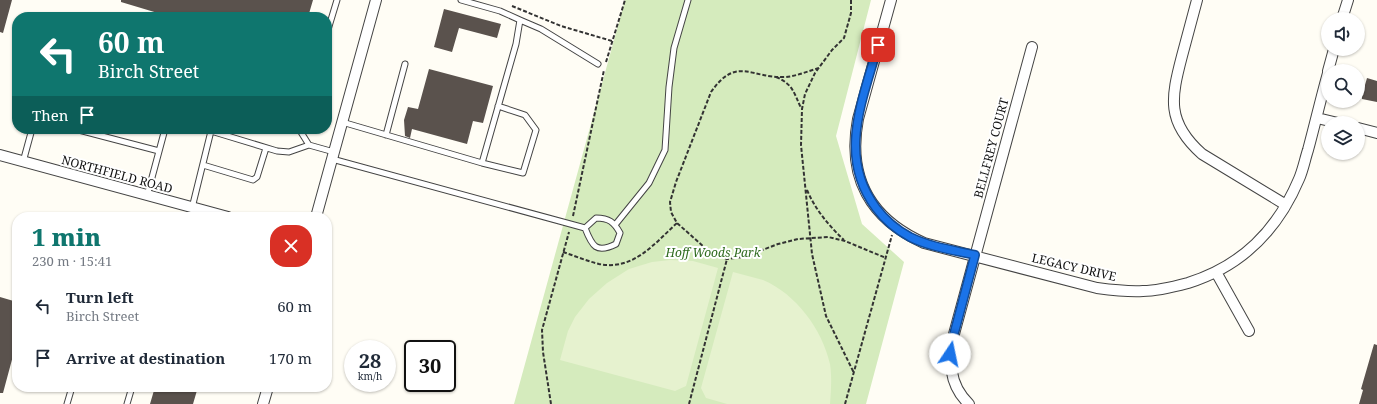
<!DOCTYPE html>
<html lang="en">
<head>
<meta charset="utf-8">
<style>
	:root { --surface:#fff; --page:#f2f2f3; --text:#1f2937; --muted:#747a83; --accent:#0f766e }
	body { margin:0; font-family:"Noto Serif",serif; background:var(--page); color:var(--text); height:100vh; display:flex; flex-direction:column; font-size:15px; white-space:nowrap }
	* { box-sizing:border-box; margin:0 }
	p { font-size:13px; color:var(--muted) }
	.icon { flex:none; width:22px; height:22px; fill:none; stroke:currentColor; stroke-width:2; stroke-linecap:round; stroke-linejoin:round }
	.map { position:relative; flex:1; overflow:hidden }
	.panel { position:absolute; left:12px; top:212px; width:320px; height:180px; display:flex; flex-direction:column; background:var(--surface); border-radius:16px; box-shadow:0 1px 3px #0004 }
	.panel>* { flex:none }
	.guide { position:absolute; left:12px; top:12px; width:320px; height:122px; border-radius:16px; box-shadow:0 1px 3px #0004; background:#0f766e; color:#fff; overflow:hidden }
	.controls { position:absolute; left:1321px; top:12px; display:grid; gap:8px }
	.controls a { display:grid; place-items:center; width:44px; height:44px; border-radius:50%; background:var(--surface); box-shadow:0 1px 3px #0004; font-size:20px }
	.speed { position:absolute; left:344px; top:340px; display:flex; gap:8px; font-size:20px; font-weight:700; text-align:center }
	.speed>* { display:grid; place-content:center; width:52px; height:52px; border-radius:50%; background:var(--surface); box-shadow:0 1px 3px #0004; line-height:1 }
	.speed small { font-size:10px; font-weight:400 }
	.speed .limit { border:2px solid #111; border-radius:6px; background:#fff; color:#111 }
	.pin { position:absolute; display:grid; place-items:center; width:34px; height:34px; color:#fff; margin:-17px; border-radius:8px; box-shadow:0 2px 6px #0006 }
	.me { position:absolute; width:44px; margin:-22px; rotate:11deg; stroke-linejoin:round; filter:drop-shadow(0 0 3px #0008) }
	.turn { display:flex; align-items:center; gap:14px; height:84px; padding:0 20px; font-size:18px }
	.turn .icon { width:52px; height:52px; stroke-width:2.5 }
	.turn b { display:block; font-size:28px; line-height:34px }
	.then { display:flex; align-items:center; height:38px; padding:0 20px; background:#0003; gap:8px; font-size:15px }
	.round { display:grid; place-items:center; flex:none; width:42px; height:42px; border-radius:16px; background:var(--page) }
	.overview { display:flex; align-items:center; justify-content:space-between; height:68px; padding:0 20px }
	h1 { font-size:24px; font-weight:800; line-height:30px; color:var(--accent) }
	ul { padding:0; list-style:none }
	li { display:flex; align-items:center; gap:12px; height:52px; padding:0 20px }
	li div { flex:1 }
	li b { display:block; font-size:15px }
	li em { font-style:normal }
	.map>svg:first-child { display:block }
</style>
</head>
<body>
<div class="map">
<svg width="1377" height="404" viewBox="0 0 1377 404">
	<rect width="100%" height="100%" fill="#fffdf5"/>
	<path fill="#d5ebbd" d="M625,0H871L836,136L862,224L904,262L866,404H514Z"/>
	<path fill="#e6f2cf" d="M670,260L693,261L718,268L686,386L675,391L560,360L568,331L575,317L589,299L607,283L629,269L652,262Z
		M733,272C743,275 753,277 763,280C796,294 822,329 830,364C832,377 831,391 830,404H727L706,398L701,388Z"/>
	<path fill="#5a524d" d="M0,0H12L3,33L0,32Z
		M121,0H313L308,17H171L121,2Z
		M444,9L501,24L497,38L459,28L452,52L434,47Z
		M429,69L493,86L483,123L473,121L467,144L412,129L410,138L405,136L404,120L408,107L418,109Z
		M1367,78L1377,81V102L1362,99V97L1358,96V83L1365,85Z
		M0,297L17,302V341L3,393H0Z
		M1374,344L1377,345V404H1359L1363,390L1361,389Z
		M155,387H198L193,404H150Z"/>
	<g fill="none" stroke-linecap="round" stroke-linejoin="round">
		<g stroke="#444" stroke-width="7">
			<path id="lane" d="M461,0L500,11L520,20L516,44L482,163
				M520,20L541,29L598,64
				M327,33L337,0
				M342,122L482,163L523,173L536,130L525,115L498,106
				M75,129L159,151
				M299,129L309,145
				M386,135L405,64
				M332,159L585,228C592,246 596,254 616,244L620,233C614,222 609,218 596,218L585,228
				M23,162L32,129
				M203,165L253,180L257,177L266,148
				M147,196L165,129
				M192,208L211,131L277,151L289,152L309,145L334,152
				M615,225L649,183L665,150L669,87L674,48L688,0
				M67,404L72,387
				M127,404L132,387"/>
		</g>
		<g stroke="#444" stroke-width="12">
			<path id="street" d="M891,0L858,119C847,177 870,219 924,243L1097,288C1112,290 1127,292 1143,291C1158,291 1173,287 1188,283C1242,266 1277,231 1299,179C1303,170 1305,159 1308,150C1315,124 1321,98 1328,73
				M1197,0C1192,19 1187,38 1182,56C1171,98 1166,122 1202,154L1286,205
				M1342,19L1348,0
				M1328,71L1334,49
				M1317,118L1338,123
				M1358,128L1377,133
				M0,155L228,217
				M316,217L376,0
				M1216,272L1249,331
				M263,404L268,387
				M969,404C948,384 949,360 954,334L1032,47"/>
		</g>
		<path stroke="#333" stroke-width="2" stroke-dasharray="4 2" stroke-linecap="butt" d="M851,0V13L844,38L832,50L815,73L805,94L802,109L801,145L812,254L826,316L854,373
			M512,6L561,26L612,41
			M606,62L625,0
			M819,68C808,71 797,76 786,77C751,79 737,55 711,92L676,182L670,202L671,212L677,223L704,247L714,254L727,259L744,257L778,244L798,239L828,237L845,241L886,258
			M776,77C793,84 794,93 801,108
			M807,190C815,209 829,226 844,240
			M573,216L604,70
			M563,252C575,256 587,261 599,264C633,271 654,244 677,223
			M551,404L543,352L542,330L569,232
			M689,404L727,259
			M845,404L892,235"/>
		<use href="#lane" stroke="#fff" stroke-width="5"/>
		<use href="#street" stroke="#fff" stroke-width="10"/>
	</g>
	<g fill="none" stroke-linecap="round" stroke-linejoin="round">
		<g stroke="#114b97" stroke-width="10">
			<path id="route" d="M878,45C863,100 837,156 876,208C885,220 897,230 910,237C930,247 953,250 975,255L954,334L950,354"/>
		</g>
		<use href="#route" stroke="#1a73e8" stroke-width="7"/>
	</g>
	<g text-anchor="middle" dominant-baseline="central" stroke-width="4" stroke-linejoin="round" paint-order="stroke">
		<g font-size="12" fill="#111" stroke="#fff">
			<text transform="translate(991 148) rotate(-75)">BELLFREY COURT</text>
			<text transform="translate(117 174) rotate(15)">NORTHFIELD ROAD</text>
			<text transform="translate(1074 267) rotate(13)">LEGACY DRIVE</text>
		</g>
		<g font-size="12" font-style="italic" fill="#2f6b1f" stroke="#fff">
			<text x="713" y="252">Hoff Woods Park</text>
		</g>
	</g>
</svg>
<div class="controls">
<a><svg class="icon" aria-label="sound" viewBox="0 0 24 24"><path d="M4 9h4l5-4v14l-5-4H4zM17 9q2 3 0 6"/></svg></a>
<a><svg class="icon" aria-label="search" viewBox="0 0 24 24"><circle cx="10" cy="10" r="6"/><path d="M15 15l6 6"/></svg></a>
<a><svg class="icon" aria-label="layers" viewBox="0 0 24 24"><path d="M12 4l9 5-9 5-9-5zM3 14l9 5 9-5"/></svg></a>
</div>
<div class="speed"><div>28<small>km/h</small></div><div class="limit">30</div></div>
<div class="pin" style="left:878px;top:45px;background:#d93025"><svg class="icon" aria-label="arrive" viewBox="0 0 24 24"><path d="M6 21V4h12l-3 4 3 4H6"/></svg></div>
<svg class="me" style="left:950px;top:354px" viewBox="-20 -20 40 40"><circle r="19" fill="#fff"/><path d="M0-13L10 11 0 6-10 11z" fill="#1a73e8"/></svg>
<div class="guide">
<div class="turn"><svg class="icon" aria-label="left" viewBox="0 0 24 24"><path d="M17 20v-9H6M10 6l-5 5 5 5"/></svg><div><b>60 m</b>Birch Street</div></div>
<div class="then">Then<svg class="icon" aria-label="arrive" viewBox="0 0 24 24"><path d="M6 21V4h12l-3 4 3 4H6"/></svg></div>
</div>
<section class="panel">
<div class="overview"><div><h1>1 min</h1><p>230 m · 15:41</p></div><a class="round" style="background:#d93025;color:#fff"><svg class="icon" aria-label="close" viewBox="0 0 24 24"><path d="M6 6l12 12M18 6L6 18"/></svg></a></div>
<ul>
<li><svg class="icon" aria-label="left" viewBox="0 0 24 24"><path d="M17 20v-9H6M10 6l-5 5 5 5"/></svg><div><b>Turn left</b><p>Birch Street</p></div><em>60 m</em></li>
<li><svg class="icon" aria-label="arrive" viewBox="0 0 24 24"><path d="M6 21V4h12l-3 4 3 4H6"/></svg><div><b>Arrive at destination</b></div><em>170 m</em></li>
</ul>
</section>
</div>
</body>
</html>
